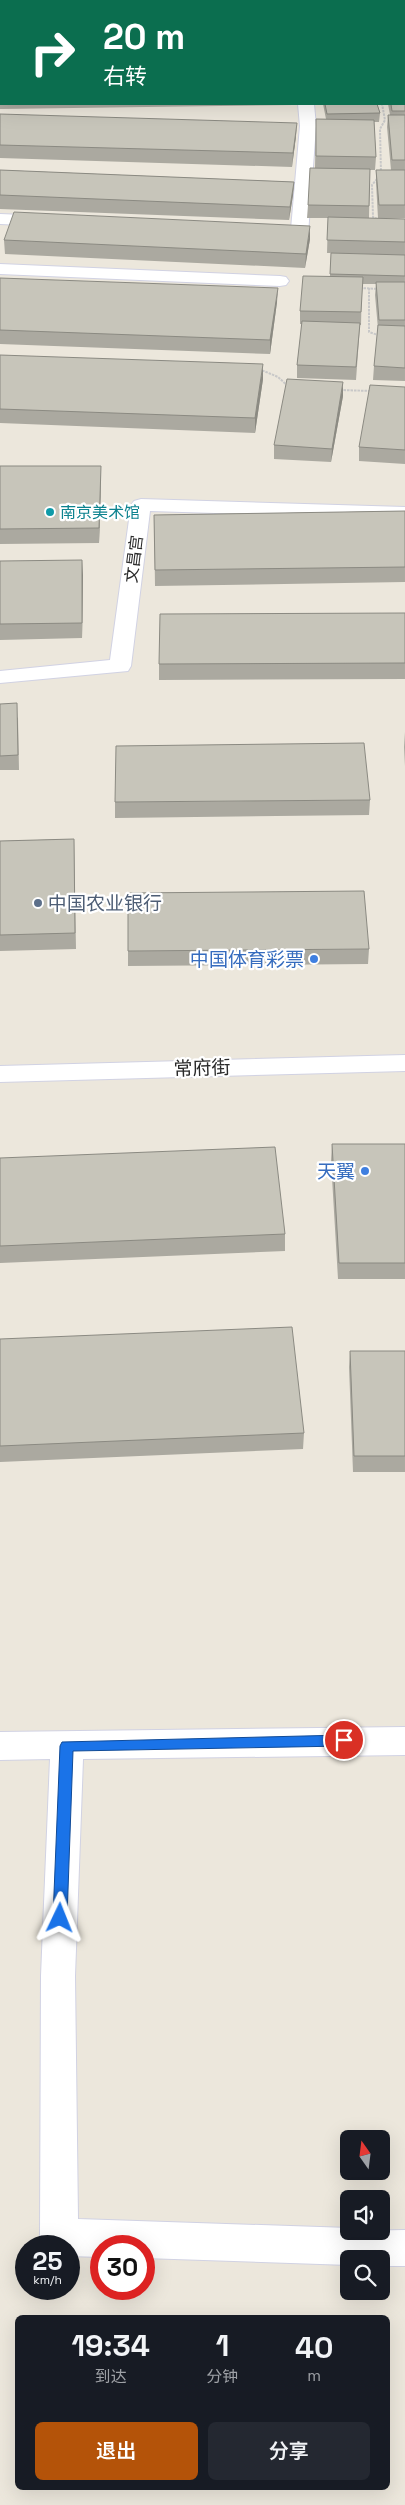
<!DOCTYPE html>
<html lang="zh">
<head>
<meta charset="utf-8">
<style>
	:root { --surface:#171b24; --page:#242831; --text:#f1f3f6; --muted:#9ea1a6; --accent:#b45309 }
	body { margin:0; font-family:"Space Grotesk","Noto Sans SC",sans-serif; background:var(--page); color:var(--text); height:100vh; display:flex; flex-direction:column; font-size:19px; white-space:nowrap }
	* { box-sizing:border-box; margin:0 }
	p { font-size:16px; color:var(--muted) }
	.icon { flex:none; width:28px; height:28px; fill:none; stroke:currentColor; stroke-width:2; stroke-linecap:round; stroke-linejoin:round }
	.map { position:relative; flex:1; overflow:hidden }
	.side { position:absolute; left:15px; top:2315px; width:375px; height:175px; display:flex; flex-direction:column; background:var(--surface); border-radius:8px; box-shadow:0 5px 20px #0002 }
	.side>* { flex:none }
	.top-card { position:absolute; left:0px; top:0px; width:405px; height:105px; box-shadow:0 5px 20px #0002; background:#0b6e4f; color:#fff; overflow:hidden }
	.needle { width:32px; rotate:346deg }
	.controls { position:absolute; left:340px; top:2130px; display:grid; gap:10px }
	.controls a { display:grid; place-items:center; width:50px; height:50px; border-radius:8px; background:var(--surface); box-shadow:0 5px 20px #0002; font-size:25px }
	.speed { position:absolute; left:15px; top:2235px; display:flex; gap:10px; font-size:25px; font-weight:700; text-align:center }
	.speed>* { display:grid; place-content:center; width:65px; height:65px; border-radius:50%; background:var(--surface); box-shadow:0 5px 20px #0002; line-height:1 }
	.speed small { font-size:12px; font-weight:400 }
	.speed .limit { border:8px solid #d22; background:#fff; color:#111 }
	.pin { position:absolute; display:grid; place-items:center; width:42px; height:42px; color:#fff; margin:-21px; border:2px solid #fff; border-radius:50%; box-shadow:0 1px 5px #0007 }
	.me { position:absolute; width:55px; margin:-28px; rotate:2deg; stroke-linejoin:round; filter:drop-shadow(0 0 4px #0008) }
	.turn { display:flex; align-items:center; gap:18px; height:105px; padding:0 20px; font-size:22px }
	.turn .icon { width:65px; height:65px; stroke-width:2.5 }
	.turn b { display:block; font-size:35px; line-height:42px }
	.eta { display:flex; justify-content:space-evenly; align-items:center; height:85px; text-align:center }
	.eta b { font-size:30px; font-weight:600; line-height:35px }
	.action { display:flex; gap:10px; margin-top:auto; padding:10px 20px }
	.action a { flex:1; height:58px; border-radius:8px; background:var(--accent); color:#fff; font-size:20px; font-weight:600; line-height:58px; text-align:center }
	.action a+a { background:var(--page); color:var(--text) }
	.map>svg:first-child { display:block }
</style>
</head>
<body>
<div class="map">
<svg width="405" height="2505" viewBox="0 0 405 2505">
	<rect width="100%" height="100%" fill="#ece7dc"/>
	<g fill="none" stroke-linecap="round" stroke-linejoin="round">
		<g stroke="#d1d2e3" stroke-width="2">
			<path id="service" d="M298,104H314L316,126L308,234L305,238C293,241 277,240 265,237L262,233L265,229H291L300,126Z
				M0,214L48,216L54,217L56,221L54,225L48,226L0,224Z"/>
		</g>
		<g stroke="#d1d2e3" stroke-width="2">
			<path id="minor" d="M0,0H8V1H1L0,5Z
				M28,0H143V1H28Z
				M0,264L280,276L286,277L289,281L286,285L280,286L0,274Z
				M141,499L405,507V519L150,511L131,666L128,671L0,683V671L110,660L131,505L134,501Z
				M405,1727V1755L83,1759L75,1976L78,2219L349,2228V2231L405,2230V2266H381V2259H349V2265L144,2258V2246H101V2257L69,2256V2246H44L40,2237L41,1976L50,1759L0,1760V1732Z"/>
		</g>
		<g stroke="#d1d2e3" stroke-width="2">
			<path id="secondary" d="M405,1055V1071L0,1082V1066Z"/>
		</g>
		<path stroke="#c8c8c8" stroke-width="2" stroke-dasharray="2.5 1" stroke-linecap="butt" d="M381,174L380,129L385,120L382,104
			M377,179L372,185L373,217L377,219
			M360,288L379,289
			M369,288V332L381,336
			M259,369L278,377L289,387
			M340,390L372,391"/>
		<use href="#service" fill="#fff" fill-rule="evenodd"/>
		<use href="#minor" fill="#fff" fill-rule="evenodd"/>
		<use href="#secondary" fill="#fff" fill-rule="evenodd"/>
	</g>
	<path fill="#aba9a0" d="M342,0H405V33H404V1Z
		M1,21V61H0V32Z
		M404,35H405V218H378L376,183V170H391L387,127L388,115H390L388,104H404Z
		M0,67H1V104H293V105L0,109Z
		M323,104H377L380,113L379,122H374L376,157L375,170H370L369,218L405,219V381L373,380L374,366L378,329L375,295L376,284H362L361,325H360L356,380L297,378V365L302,324H300V311L330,276L331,253H327L328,218H307L308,205L315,168L316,119H326Z
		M0,114L296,136L292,167L0,158Z
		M0,170L294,182L293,195L289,220L0,209Z
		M310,239L305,268L5,254L4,240Z
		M0,278L277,302L270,354L0,344Z
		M0,355L263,379L255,433L0,423Z
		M405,387V464L359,461V447Z
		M343,396L331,462L274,459V445Z
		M0,466L101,480L99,543L0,544Z
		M405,511V582L155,586L154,515Z
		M0,561L83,575L82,638L0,640Z
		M405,613V679L159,680V664Z
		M0,704L18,718L19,770H0Z
		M405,732V766L404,747Z
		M370,800L369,815L115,818V802Z
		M74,839L76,949L0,951V841Z
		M369,949L368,964L128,966V951Z
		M332,1144H405V1279H338L331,1161Z
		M0,1158L285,1234V1251L0,1263Z
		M0,1339L304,1433L303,1449L0,1462Z
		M350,1351H405V1472H353L349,1367Z"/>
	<path fill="#8b8a82" d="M297,123L296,136L292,167L293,153Z
		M294,182L293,195L289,220L290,207Z
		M310,226V239L305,268L306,254Z
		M278,288L277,302L270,354V340Z
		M263,364V379L255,433V418Z
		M343,382V396L331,462L332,449Z
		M101,466V480L99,543V528Z
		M82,560L83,575L82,638Z"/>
	<path fill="#c7c5ba" stroke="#8b8a82" d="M351,0H405V22H404V1H351Z
		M1,21V49H0V32Z
		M404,35H405V59H404Z
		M404,64H405V81H404Z
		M0,67H1V96H0Z
		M404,85H405V111H392L391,104H404Z
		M325,104H377L380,113L327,114Z
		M0,114L297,123L293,153L0,145Z
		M388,115H405V160H392Z
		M316,119L374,120L376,157L316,156Z
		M310,168L370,169L369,206L308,205Z
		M0,170L294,182L290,207L0,195Z
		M376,170H405V205H379Z
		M14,212L310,226L306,254L4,240Z
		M328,217L405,219V242L327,240Z
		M331,253L405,255V276L330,274Z
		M303,276L363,277L361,312L300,311Z
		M0,278L278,288L270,340L0,330Z
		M376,282H405V320H379Z
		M302,321L360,323L356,367L297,365Z
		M378,325L405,326V368L374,366Z
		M0,355L263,364L255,418L0,409Z
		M287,379L343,382L332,449L274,445Z
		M370,385L405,387V450L359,447Z
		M0,466H101L99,528L0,529Z
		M405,511V567L155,570L154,515Z
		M82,560V623L0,624V561Z
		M405,613V663L159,664L160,614Z
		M17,703L18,755L0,756V704Z
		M364,743L370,800L115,802L116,746Z
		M74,839L75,933L0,935V841Z
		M364,891L369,949L128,951V893Z
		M332,1144H405V1263H339Z
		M275,1147L285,1234L0,1246V1158Z
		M292,1327L304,1433L0,1446V1339Z
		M350,1351H405V1456H354Z"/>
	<path fill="#1a73e8" stroke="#114b97" d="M344,1735L349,1736L351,1740L349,1744L344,1746L73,1751L67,1918L65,1923L60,1925L55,1923L53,1918L60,1746L62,1742Z"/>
	<circle fill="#0f9aa8" stroke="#fff" stroke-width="2" cx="50" cy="512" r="5"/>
	<circle fill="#5c6f8a" stroke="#fff" stroke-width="2" cx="38" cy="903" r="5"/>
	<g fill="#3f7fe0" stroke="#fff" stroke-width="2">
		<circle cx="314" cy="959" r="5"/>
		<circle cx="365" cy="1171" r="5"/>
	</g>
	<g text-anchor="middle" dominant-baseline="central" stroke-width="4.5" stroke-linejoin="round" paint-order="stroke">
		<g font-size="16" fill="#0d838f" stroke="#fff" text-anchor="start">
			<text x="60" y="512">南京美术馆</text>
		</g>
		<g font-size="16" fill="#2a2a2a" stroke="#fff">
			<text transform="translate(134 559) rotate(-83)">文昌宫</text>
		</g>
		<g font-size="19" fill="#4e5e75" stroke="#fff" text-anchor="start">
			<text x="48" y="903">中国农业银行</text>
		</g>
		<g font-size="19" fill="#366cbe" stroke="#fff" text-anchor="end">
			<text x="304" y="959">中国体育彩票</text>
			<text x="355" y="1171">天翼</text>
		</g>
		<g font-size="19" fill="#2a2a2a" stroke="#fff">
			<text transform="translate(202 1068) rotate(-2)">常府街</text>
		</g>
	</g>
</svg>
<div class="controls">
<a><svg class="needle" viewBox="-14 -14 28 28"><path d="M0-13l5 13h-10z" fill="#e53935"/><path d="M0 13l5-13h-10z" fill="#9ea1a6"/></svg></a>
<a><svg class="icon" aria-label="sound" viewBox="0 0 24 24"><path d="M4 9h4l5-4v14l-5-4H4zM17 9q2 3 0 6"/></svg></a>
<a><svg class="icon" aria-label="search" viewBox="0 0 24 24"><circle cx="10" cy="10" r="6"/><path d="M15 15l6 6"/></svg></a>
</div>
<div class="speed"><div>25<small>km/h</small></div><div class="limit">30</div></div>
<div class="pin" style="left:344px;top:1740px;background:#d93025"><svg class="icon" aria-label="arrive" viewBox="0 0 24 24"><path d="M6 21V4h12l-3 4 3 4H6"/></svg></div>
<svg class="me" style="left:60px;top:1918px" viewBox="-20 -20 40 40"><path d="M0-17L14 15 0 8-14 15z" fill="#1a73e8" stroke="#fff" stroke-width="4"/></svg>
<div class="top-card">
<div class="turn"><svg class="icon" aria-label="right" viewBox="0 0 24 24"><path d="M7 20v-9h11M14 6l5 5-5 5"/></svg><div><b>20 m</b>右转</div></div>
</div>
<section class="side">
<div class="eta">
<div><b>19:34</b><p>到达</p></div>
<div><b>1</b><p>分钟</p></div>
<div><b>40</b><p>m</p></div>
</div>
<div class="action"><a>退出</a><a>分享</a></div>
</section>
</div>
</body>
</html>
